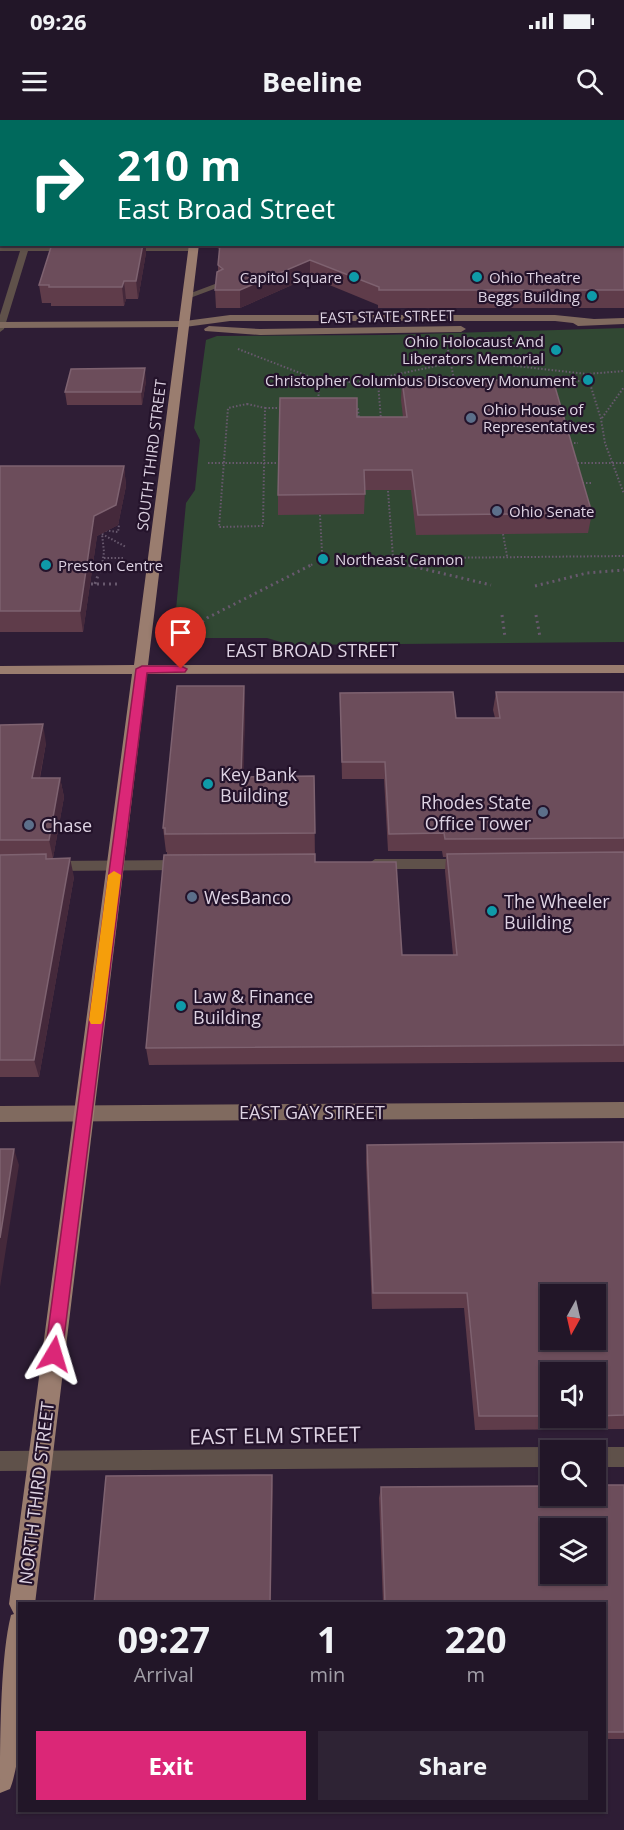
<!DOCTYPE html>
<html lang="en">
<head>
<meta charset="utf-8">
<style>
	:root { --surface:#221628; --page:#2e2334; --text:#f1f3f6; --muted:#a29fa8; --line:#3f3545; --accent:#db2777 }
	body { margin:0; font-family:"Open Sans",sans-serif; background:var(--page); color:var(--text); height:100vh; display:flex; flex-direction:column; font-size:22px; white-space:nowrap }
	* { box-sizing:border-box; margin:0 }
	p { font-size:20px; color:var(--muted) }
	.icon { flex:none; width:33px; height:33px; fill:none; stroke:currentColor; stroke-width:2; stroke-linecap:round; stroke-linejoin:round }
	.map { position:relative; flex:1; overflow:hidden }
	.sheet { position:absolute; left:18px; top:1482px; width:588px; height:210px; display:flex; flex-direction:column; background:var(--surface); border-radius:0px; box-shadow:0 2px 4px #0004,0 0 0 2px var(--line) }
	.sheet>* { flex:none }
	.banner { position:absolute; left:0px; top:0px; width:624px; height:126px; box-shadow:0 2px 4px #0004,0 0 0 2px var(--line); background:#00695c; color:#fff; overflow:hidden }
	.needle { width:39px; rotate:188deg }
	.fabs { position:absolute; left:540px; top:1164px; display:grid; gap:12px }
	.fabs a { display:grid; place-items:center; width:66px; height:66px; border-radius:0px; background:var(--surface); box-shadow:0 2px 4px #0004,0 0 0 2px var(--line); font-size:30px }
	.pin { position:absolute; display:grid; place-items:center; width:51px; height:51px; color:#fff; margin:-62px -26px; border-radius:50% 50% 50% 0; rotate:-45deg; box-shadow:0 0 6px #0007 }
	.pin .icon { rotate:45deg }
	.me { position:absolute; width:66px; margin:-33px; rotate:7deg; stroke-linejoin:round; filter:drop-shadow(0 0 4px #0008) }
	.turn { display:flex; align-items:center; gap:21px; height:126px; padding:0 18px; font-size:27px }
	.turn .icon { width:78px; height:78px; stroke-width:2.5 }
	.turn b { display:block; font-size:42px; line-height:51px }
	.eta { display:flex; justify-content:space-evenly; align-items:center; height:102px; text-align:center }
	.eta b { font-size:36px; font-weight:700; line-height:42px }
	.primary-button { display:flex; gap:12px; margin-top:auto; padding:12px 18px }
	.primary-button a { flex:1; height:69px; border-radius:0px; background:var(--accent); color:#fff; font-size:24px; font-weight:700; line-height:69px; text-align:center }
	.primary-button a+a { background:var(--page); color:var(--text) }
	.status { display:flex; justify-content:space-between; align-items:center; height:42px; padding:0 30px; background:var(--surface); direction:ltr }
	.status svg { height:16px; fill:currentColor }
	header { display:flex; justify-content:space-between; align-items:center; height:78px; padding:0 18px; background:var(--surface); font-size:27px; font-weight:700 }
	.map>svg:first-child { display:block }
</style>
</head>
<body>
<div class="status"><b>09:26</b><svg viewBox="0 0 49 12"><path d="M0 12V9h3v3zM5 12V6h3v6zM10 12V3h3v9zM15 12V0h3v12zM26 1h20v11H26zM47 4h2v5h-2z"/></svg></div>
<header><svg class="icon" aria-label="menu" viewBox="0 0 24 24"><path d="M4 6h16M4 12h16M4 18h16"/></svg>Beeline<svg class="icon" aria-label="search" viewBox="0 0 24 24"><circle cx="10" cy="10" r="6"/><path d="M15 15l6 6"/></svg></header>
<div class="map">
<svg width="624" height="1710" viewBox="0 0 624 1710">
	<rect width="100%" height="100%" fill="#2e1d35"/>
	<path fill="#314833" d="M624,208V522L291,525L267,518H187L174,511L186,383L195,370L200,320L194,308L206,220L217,216L384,215Z"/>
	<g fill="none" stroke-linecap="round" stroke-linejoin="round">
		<path stroke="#68596e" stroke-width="2" stroke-dasharray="1.5 2" stroke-linecap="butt" d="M238,229L313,258
			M448,230L455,264
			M489,243L587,254L624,251
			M587,254L601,299L605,323L624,374
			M550,261H588
			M331,262H407
			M318,283L319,268
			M247,284L265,288L263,406L219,407L228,288Z
			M265,288H284
			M354,288L358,289L359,299
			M602,298L624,267
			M381,300L378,262L385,257L450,243
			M567,323H578
			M208,343H280
			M574,343H624
			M579,363H591
			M388,371L393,437L400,443L409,445
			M320,395L322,432
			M102,410L118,412L119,405L116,403
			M102,414L126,427
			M503,414L507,436
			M104,438H124
			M335,439L624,436
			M102,445L104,432L102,414
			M311,445L313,444"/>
		<path stroke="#68596e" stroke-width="3" stroke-dasharray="2 4" stroke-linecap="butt" d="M403,444L491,465
			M85,464H120
			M95,464L102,444
			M535,466L587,453L624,450
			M502,495L505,517
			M536,495L540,517
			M188,513L207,498L313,444"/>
		<path fill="#5f514a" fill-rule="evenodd" d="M0,28H2V32H0Z
			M22,124H30L29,127H70L74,129L70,131H28L4,209L0,212V195L20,131H0V127H21Z
			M208,124H220L226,128L222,130Z
			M127,127H193L197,129L193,131H124L123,129Z
			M215,164L222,166L190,178L183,176Z
			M375,739H465L472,744L465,749H375L368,744Z
			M183,740L190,745L183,750L51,751L44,746L51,741Z
			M550,1327L557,1330H550V1347L0,1351V1331Z
			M596,1327H624V1347H596V1330H589Z"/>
		<path fill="#806a5f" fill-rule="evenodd" d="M0,63H2V69H0Z
			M230,195H555L594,199L624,198V204L578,206L573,203L555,201H230L185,207L0,208V202L185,201Z
			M209,206L260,209L461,206L466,209L461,212L260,215L205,211L204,209Z
			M624,982V998L0,1002V986Z"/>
		<path fill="#9a7d6f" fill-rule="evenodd" d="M205,0H213V2H205Z
			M189,124H199L148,545H624V553L147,554L35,1484H20C20,1532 27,1626 10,1669L0,1673C0,1624 0,1538 11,1495L14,1494L9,1484L132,554H0V546L134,545Z"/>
	</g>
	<path fill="#5f3c4a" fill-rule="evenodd" d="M556,0H623L624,2V188H378V185L310,157L240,188H216L215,170L218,152V145L220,124H622V2H557Z
		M0,67H2V119H0Z
		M52,124H148L146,125V133L138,179H126L124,186H51V183H42L39,165Z
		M402,260L592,393L588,413L416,415L411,370H365L364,394L278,395V375L357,297H403L401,280Z
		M146,261L142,285H67L65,272Z
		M0,346H124L126,366L118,405L97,416L83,512H0Z
		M244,566L245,590L243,657L314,656L315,742L402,835H453L445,751L446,737H443L442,731H388L384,659H342L340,573L456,598H495L493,590L496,572H624V942L149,945L146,928L167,735V732H166L163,708Z
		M0,605L46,623L40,658H60L64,677L53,738L74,757L39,957H0Z
		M624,1022V1309L475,1310L464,1188L372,1189L366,1042L367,1025ZM550,1252H596V1298H550Z
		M624,1365V1619H604V1484H383L379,1378L381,1367Z"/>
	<path fill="#45293b" d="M0,0H5V2H2V12L0,15Z
		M143,124H146V133L138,179L136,161Z
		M310,140V157L240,188V170Z
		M124,161L126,179L124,186L122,167Z
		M145,248L146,261L142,285L141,272Z
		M124,346L126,366L118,405L97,416L83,512L80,491L94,396Z
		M244,566L245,590L243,681L241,657Z
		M43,604L46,623L36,677L32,658Z
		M60,658L64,677L53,738L49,720Z
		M70,738L74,757L39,957L34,940Z
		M14,1029L19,1045L0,1167V1118Z
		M272,1355L273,1367L271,1484H270Z"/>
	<path fill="#6c4d5b" stroke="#7e6270" stroke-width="1.5" fill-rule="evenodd" d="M109,0H185V2H109Z
		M241,0H368V2H241Z
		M564,0H623L624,2V170H379V167L310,140L240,170H215L217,152L223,149L218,145L220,124H622V2H565Z
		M0,67H2V103H0Z
		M52,124H143L136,161H124L122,167H49V165H39Z
		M145,248L141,272H65L71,249Z
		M402,260H553L592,393L418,395L412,350H364L365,374L278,375L280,278H357V297H407Z
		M0,346H124L116,385L94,396L80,491H0Z
		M177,566H244L241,657L314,656L315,713L165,714V708H163Z
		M453,572L456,598H500L496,572H624V718L445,719L444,713L389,714L385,642H342L340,573Z
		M43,604L32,658H60L49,720H0V605Z
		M624,732V925L146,928L164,735L315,734V742H396L402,835H457L447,734Z
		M46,734V739L70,738L34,940H0V735Z
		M624,1022V1295L596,1296V1252H550V1296H479L467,1173H373L367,1025ZM550,1174H596V1220H550Z
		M0,1029H14L0,1118Z
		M272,1355L270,1484H94L106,1356Z
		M596,1365H624V1612H604V1484H385L381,1367L550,1366V1376H596ZM550,1408H596V1454H550Z"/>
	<path fill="#db2777" stroke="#8e194d" stroke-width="1.5" d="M181,546L187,549L185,552L147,553L62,1234L60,1240L54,1243L48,1240L45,1234L136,549L142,546Z"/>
	<path fill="#f59e0b" d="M114,751L121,755L103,900L101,904H91L89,900L108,755Z"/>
	<g fill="#0f9aa8" stroke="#24132b" stroke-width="2">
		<circle cx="354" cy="157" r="6"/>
		<circle cx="477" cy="157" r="6"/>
		<circle cx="592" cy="176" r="6"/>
		<circle cx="556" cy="230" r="6"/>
		<circle cx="588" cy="260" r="6"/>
		<circle cx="323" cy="439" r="6"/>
		<circle cx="46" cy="445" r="6"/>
		<circle cx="208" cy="664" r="6"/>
		<circle cx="492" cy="791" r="6"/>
		<circle cx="181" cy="886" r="6"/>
	</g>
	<g fill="#5c6f8a" stroke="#24132b" stroke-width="2">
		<circle cx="471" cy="298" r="6"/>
		<circle cx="497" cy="391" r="6"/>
		<circle cx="543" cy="692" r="6"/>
		<circle cx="29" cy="705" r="6"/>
		<circle cx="192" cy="777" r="6"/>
	</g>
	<g text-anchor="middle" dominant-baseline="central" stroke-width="4.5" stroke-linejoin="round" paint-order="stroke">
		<g font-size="15" fill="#ded3e3" stroke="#24132b" text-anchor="start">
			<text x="342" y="157" text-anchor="end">Capitol Square</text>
			<text x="489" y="157">Ohio Theatre</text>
			<text x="580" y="176" text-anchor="end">Beggs Building</text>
			<text x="544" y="221" text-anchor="end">Ohio Holocaust And<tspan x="544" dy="17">Liberators Memorial</tspan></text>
			<text x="576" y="260" text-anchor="end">Christopher Columbus Discovery Monument</text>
			<text x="483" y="289">Ohio House of<tspan x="483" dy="17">Representatives</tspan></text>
			<text x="509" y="391">Ohio Senate</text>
			<text x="335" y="439">Northeast Cannon</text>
			<text x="58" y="445">Preston Centre</text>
		</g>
		<g font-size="15" fill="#ded3e3" stroke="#24132b">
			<text transform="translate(387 196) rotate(-1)">EAST STATE STREET</text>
			<text transform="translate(151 335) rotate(-83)">SOUTH THIRD STREET</text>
		</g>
		<g font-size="18" fill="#ded3e3" stroke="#24132b">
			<text x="312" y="530">EAST BROAD STREET</text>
			<text x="312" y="992">EAST GAY STREET</text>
			<text transform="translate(36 1373) rotate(-83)">NORTH THIRD STREET</text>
		</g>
		<g font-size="18" fill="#ded3e3" stroke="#24132b" text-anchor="start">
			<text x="220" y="654">Key Bank<tspan x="220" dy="21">Building</tspan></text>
			<text x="531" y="682" text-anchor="end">Rhodes State<tspan x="531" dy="21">Office Tower</tspan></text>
			<text x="41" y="705">Chase</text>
			<text x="204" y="777">WesBanco</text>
			<text x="504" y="781">The Wheeler<tspan x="504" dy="21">Building</tspan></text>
			<text x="193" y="876">Law &amp; Finance<tspan x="193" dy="21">Building</tspan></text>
		</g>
		<g font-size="21" fill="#ded3e3" stroke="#24132b">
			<text transform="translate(275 1315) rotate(-1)">EAST ELM STREET</text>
		</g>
	</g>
</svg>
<div class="fabs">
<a><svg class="needle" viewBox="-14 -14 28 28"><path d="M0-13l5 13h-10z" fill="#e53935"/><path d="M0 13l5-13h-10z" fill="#a29fa8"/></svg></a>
<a><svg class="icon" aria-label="sound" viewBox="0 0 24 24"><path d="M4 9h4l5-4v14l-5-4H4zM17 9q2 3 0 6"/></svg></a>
<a><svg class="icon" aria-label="search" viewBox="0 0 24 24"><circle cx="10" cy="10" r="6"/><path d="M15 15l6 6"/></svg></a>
<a><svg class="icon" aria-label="layers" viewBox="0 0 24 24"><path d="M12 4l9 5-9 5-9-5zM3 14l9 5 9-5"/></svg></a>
</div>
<div class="pin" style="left:181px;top:549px;background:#d93025"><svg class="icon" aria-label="arrive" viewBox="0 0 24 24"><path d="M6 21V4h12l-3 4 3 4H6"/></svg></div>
<svg class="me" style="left:54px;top:1234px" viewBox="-20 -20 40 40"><path d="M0-17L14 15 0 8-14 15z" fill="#db2777" stroke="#fff" stroke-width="4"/></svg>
<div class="banner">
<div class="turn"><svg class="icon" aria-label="right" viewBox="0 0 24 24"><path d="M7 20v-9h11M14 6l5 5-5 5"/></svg><div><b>210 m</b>East Broad Street</div></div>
</div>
<section class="sheet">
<div class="eta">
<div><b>09:27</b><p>Arrival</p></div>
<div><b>1</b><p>min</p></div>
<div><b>220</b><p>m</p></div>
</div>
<div class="primary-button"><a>Exit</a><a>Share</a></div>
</section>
</div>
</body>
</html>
